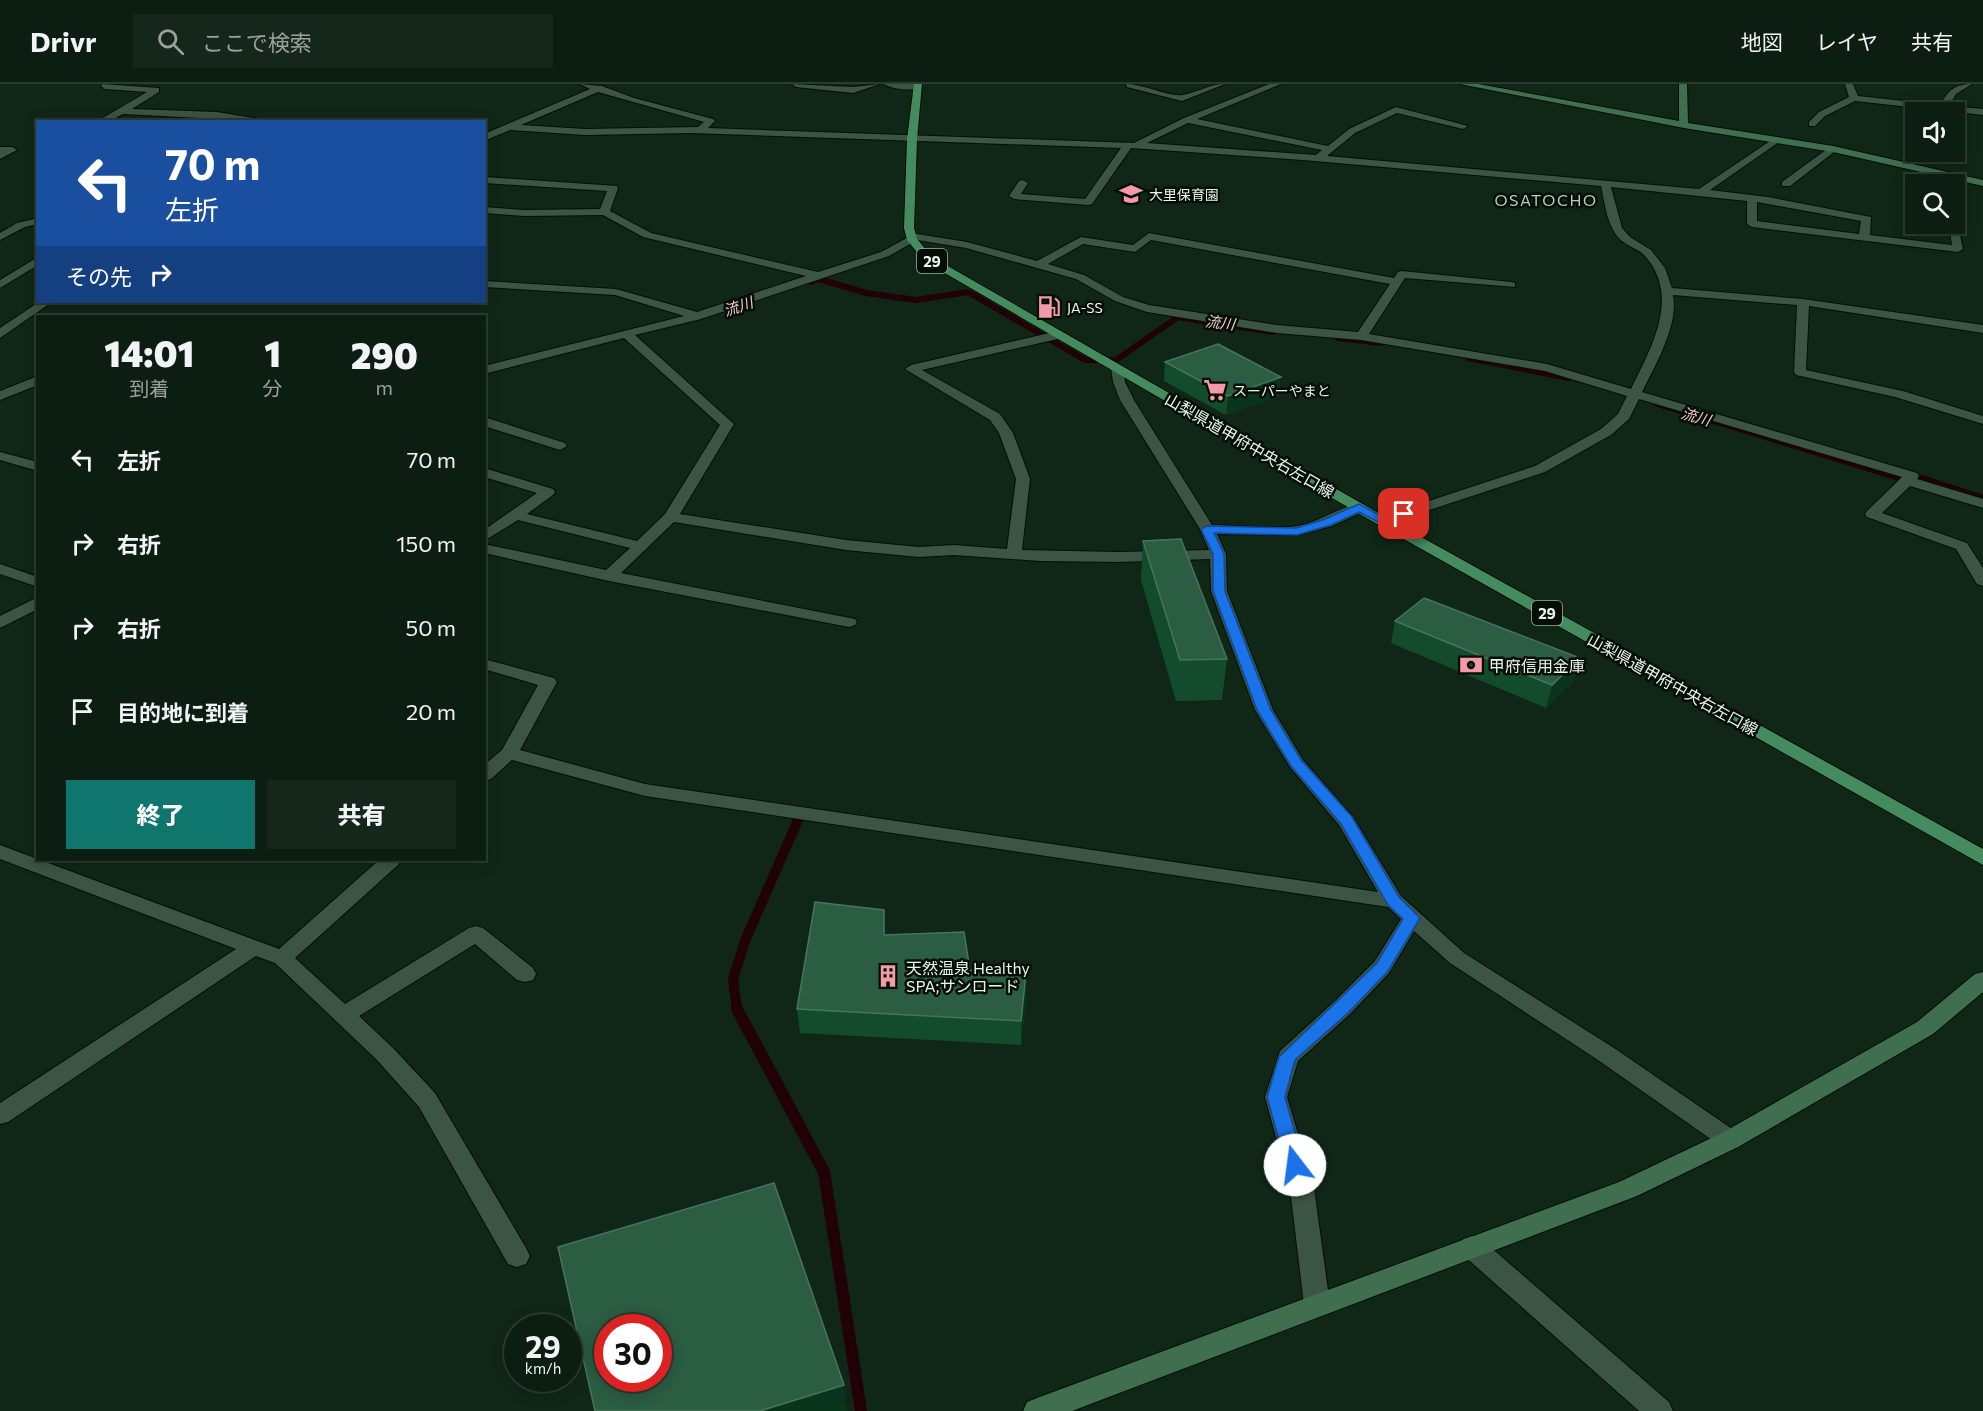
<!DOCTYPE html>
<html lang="ja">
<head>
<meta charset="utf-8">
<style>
	:root { --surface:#0c1d12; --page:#15261b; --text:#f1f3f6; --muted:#9aa29f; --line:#2c3b32; --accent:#0f766e }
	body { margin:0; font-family:Commissioner,"Noto Sans JP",sans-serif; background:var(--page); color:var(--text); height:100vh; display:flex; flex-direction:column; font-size:22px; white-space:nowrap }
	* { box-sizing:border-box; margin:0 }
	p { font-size:20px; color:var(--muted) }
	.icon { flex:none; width:33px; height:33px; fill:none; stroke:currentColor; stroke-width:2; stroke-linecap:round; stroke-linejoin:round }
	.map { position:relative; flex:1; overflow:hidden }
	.details { position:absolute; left:36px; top:231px; width:450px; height:546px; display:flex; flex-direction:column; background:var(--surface); border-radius:0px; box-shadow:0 3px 15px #0003,0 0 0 2px var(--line) }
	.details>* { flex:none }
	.hud { position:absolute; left:36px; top:36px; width:450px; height:183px; border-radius:0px; box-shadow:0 3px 15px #0003,0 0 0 2px var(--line); background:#1a4fa0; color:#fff; overflow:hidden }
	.buttons { position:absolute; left:1905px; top:18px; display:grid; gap:12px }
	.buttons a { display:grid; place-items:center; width:60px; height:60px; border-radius:0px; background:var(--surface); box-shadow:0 3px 15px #0003,0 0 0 2px var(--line); font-size:30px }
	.speed { position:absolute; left:504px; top:1230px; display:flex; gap:12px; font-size:30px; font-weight:700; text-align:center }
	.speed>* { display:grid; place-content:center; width:78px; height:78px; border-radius:50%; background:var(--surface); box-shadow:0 3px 15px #0003,0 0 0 2px var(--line); line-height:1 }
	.speed small { font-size:15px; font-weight:400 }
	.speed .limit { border:9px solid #d22; background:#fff; color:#111 }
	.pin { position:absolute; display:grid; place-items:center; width:51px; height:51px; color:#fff; margin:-26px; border-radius:12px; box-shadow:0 3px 9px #0006 }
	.me { position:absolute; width:66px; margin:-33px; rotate:345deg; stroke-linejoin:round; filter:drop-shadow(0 0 4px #0008) }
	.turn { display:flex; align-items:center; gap:21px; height:126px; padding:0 30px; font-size:27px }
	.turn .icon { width:78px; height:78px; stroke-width:2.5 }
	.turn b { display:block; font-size:42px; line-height:51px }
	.then { display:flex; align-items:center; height:57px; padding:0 30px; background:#0003; gap:12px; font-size:22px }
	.eta { display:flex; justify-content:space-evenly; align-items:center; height:102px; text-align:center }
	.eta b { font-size:36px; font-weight:800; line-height:42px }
	.action { display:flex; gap:12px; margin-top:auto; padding:12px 30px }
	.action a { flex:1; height:69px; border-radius:0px; background:var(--accent); color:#fff; font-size:24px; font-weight:800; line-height:69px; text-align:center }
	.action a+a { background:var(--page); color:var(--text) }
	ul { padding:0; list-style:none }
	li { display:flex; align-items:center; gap:18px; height:84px; padding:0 30px }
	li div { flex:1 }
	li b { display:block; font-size:22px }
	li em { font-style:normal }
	header { display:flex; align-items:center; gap:36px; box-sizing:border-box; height:84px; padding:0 30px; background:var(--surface); border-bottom:2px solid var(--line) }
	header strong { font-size:28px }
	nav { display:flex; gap:33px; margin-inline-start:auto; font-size:21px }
	.search { width:420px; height:54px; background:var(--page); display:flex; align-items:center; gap:15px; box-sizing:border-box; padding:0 21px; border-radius:0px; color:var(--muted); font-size:22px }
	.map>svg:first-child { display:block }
</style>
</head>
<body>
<header>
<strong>Drivr</strong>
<div class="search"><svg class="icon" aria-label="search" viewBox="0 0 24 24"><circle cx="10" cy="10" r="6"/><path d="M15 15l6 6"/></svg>ここで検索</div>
<nav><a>地図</a><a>レイヤ</a><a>共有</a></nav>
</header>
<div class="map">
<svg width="1983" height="1327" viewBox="0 0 1983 1327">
	<rect width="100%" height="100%" fill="#102718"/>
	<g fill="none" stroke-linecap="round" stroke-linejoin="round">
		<path stroke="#210107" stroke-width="6" d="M811,198L819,195L866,209L916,216L968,208L1085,276H1116L1178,233L1273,248
			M1338,254L1381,259
			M1468,274L1569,294
			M1657,320L1779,357"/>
		<path stroke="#210107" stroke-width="8" d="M1775,355L1899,393L1922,395L1983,415"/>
		<path stroke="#210107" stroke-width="10" d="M737,926L733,895L745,857L801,729"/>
		<path stroke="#210107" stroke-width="12" d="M737,925L824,1088L861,1327"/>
		<g stroke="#000f04" stroke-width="2">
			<path id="street" d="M102,0L159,4V8L132,25L217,28L277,38L123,30L108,38H96L147,8L105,5L101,2Z
				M580,0L602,2L634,14L713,35L715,37L708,44L1134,59L1184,34L1269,0H1281L1197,35L1328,62L1349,45L1396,23L1468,42L1463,45L1397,29L1355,49L1327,72L1699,105L1776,53L1779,54V58L1710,106L1768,113L1871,133L1870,151L1952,161L1950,149L1951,147H1959L1963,165L1958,168L1752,143L1747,140V117L1611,103L1622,144L1630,153L1651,166L1665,184L1672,204L1803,215L1983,241V249L1809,222L1806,286L1903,307L1983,332V340L1895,313L1796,291L1794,288L1797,221L1673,211C1679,241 1655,282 1642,308L1917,389L1919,392L1917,395L1983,415V424L1910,402L1882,429L1967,459L1983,484V502L1977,500L1956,465L1867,433L1865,430L1867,427L1902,393L1639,315L1629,335L1611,351L1545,388L1387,440H1377L1375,437L1377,434L1535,382L1601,345L1618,330L1627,312L1545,287L1361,256L1277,249L1147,228L1115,217L1076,195L966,164L917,156L889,172L701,235L635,251L734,340L680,430L846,456L919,463L954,461L1007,465L1016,395L999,349L990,336L905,285L911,281L1058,247L1062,248V254L922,286L1000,330L1013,349L1030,395L1022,466L1118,468L1209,466L1200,445L1120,316L1113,298L1111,284L1117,280L1123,284L1125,298L1134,316L1212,441C1238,441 1271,446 1297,442C1316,440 1349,417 1364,421L1366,424L1364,427L1332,442L1297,451L1217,450L1226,470L1227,507L1273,626L1303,676L1353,733L1401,812L1464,869L1614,964L1738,1049L1742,1056L1738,1063L1730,1066L1722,1063L1598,976L1450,879L1414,847L1389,889L1351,929L1298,977L1287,1013L1314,1104L1330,1221L1326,1229L1317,1233L1308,1229L1304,1221L1290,1104L1265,1013L1280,967L1335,917L1375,877L1401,835L1388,823L645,712L512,676L491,695L484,697V681L502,666L538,601L484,585V575L554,594L557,598L520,666L645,700L1378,808L1339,741L1290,683L1255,626L1211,507L1210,475L1118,478L1040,477L954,471L919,473L846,466L674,438L621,489L855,535L857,538L855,541L849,543L609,497L484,469V460L606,486L630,464L518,436L484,457V446L537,409L484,393V384L553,405L555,408L553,411L527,430L637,457L665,430L720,341L624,254L484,290V282L684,232L615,211L484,203V197L616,205L697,228L806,192L643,153L603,131L524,132L484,129V123L524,126L600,125L607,107L484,99V93L617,102L618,104L610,127L651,149L818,188L881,168L907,154V150L911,149L967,158L1037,177L1081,153L1133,161L1149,149L1394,194L1398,188L1402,187L1511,198L1515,199V203L1405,194L1369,250L1547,280L1631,305C1651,264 1681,213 1645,172C1639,165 1629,163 1622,157C1607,144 1605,120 1601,102L1303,76L1131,64L1092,120L1088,121L1014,115L1009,112L1019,97L1023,96L1028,99L1021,110L1085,115L1121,64L691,49L585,51L510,46L484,57V50L590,5ZM598,8L704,38L698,43L585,45L521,41ZM1188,39L1322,66L1316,71L1147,59ZM1757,118L1861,137L1859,150L1757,137ZM1151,156L1390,200L1358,248L1277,241L1149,221L1123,213L1084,191L1048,180L1083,160L1135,168Z
				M792,0L853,3L880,0L853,9L796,3Z
				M884,0H913L921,3C913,8 892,5 884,0Z
				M1126,0C1144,0 1168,13 1183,11C1198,8 1209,0 1225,0L1182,17L1127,3Z
				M1845,0H1853L1858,12L1941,21C1947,6 1956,0 1972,0L1956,10L1949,22L1983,25V31L1855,17L1825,32L1815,42H1809V38L1819,28L1849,13Z
				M0,63H12L17,66L0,75Z
				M1830,63L1838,65L1790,102H1782V98Z
				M38,134V140L25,143L0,156V149L17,139Z
				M38,173V181L0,204V196Z
				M39,218H52L0,254V244Z
				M38,292V301L0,316V307Z
				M484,333L565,359L567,362L560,366L484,342Z
				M0,368L38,378V387L0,376Z
				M0,480L38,493V503L0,490Z
				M38,513V525L0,544V532Z
				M0,761L279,865L379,776H401L398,781L295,874L345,920L469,844L476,842L483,844L533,884L536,890L533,896L525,898L517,896L475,860L359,932L393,964L435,1009L526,1164L530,1172L526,1180L517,1183L508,1180L419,1023L377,976L275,879L256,872L8,1038L0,1040V1019L236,865L0,775Z
				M1472,1152L1481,1155L1669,1318L1673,1327H1639L1463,1171L1459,1163L1463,1155Z"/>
		</g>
		<g stroke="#000f04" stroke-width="2">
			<path id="secondary" d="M1460,0H1478L1679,37V0H1687L1688,39L1833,62L1983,96V102L1833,68L1684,44Z
				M1983,888V908L1933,950L1738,1063L1637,1112L1072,1327H1023L1027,1318L1037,1314L1619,1098L1722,1049L1917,938L1975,890Z"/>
		</g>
		<g stroke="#000f04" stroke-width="2">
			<path id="primary" d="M914,0H922L917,55L914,144L917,155L932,173L1387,434L1983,765V781L1377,440L924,177L907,156L904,144L907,55Z"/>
		</g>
		<use href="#street" fill="#3c5443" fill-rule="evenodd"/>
		<use href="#secondary" fill="#406f50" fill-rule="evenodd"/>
		<use href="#primary" fill="#448b5e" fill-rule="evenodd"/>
	</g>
	<path fill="#134b2d" d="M1165,278L1279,312L1226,331L1164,297Z
		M1143,457L1227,575L1222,616L1176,617L1141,496Z
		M1395,537L1580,574L1574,597L1546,624L1391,559Z
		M885,851L970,886L1026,914L1021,961L800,949L797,925Z"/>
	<path fill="#08351c" d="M1281,293L1279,312L1226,331L1228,312Z
		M1580,574L1574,597L1546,624L1552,601Z
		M1026,890V914L1021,961V937Z
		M844,1301L847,1327H760Z"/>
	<path fill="#2a5d42" stroke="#47755c" stroke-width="1.5" fill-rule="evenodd" d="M1218,260L1281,293L1228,312L1165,278Z
		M1181,455L1227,575L1180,576L1143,457Z
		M1424,514L1580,574L1552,601L1395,537Z
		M815,818L884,826V851L964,848L970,886L1026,890L1021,937L797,925Z
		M774,1099L844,1301L760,1327H595L558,1163ZM608,1244H658V1294H608Z"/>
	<path fill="#1a73e8" stroke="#114b97" stroke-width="1.5" d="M1359,420L1383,433L1404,427L1409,430L1382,440L1359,428L1331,441L1297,451L1214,449L1224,470L1225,507L1271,626L1301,676L1352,733L1399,813L1420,834L1388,887L1349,928L1295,976L1285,1013L1304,1081L1302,1087L1295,1089L1289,1087L1286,1081L1267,1013L1279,973L1377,879L1403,835L1388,821L1341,740L1291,682L1257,626L1213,507V470L1201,445L1207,442L1296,444L1323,436Z"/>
	<defs>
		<g id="school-bare" transform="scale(1.8)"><path d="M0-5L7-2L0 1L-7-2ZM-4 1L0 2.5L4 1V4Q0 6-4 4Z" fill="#f49aa6" stroke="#050d07" stroke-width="2.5" paint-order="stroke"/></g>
		<g id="fuel-bare" transform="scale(1.8)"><path d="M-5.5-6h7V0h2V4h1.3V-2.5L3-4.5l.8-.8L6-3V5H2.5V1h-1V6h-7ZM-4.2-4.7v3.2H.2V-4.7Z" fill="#f49aa6" stroke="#050d07" stroke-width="2.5" paint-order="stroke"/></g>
		<g id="supermarket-bare" transform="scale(1.8)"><path d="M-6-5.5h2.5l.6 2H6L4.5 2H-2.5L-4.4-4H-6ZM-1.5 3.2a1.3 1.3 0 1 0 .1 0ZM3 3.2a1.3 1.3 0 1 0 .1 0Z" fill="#f49aa6" stroke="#050d07" stroke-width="2.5" paint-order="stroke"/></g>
		<g id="bank-bare" transform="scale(1.8)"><path d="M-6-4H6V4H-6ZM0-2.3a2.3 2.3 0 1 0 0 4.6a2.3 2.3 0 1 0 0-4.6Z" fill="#f49aa6" stroke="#050d07" stroke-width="2.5" paint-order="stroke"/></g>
		<g id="building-bare" transform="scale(1.8)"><path d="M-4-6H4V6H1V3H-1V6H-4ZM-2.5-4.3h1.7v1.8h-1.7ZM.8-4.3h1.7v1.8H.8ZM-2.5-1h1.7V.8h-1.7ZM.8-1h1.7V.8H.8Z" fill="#f49aa6" stroke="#050d07" stroke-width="2.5" paint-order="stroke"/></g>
	</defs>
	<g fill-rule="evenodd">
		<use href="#school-bare" x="1131" y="110"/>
		<use href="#fuel-bare" x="1049" y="223"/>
		<use href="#supermarket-bare" x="1215" y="306"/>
		<use href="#bank-bare" x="1471" y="581"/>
		<use href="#building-bare" x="888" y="892"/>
	</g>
	<g text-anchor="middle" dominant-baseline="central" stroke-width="5" stroke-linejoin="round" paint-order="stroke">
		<g font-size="14" fill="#e7f5ea" stroke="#050d07" text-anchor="start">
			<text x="1149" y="110">大里保育園</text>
			<text x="1067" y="223">JA-SS</text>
			<text x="1233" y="306">スーパーやまと</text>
		</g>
		<g fill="#050d07" stroke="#a3afa6" stroke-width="1.5">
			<rect x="917" y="165" width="30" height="24" rx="4.5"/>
			<rect x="1532" y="517" width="30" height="24" rx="4.5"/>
		</g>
		<g font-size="15" font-weight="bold" fill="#e7f5ea">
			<text x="932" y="177">29</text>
			<text x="1547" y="529">29</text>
		</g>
		<g font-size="15" font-style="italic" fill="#f4c7cc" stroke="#050d07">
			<text transform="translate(738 222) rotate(-19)">流川</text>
			<text transform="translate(1220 238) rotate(7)">流川</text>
			<text transform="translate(1696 332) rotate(16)">流川</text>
		</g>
		<g font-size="16" letter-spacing="1.5" fill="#b2cdb9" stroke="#050d07">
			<text x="1546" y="115">OSATOCHO</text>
		</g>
		<g font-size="16" fill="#e7f5ea" stroke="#050d07">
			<text transform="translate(1250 361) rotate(30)">山梨県道甲府中央右左口線</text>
			<text transform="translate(1673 600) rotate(29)">山梨県道甲府中央右左口線</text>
		</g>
		<g font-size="16" fill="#e7f5ea" stroke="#050d07" text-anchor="start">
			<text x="1489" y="581">甲府信用金庫</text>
			<text x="906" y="883">天然温泉 Healthy<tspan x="906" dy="18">SPA;サンロード</tspan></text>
		</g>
	</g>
</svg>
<div class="buttons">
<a><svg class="icon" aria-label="sound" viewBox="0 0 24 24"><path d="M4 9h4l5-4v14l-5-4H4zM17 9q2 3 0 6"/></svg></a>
<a><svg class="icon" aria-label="search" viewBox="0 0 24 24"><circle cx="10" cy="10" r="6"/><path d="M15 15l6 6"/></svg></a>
</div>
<div class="speed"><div>29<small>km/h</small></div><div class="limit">30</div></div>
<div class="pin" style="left:1404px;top:430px;background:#d93025"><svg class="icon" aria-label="arrive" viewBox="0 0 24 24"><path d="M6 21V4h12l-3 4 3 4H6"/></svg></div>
<svg class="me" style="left:1295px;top:1081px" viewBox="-20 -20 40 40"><circle r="19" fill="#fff"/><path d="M0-13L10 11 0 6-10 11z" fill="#1a73e8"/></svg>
<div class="hud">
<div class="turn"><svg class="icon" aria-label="left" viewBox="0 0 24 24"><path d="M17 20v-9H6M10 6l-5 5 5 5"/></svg><div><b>70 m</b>左折</div></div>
<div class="then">その先<svg class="icon" aria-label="right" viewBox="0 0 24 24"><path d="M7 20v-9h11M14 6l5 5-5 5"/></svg></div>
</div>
<section class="details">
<div class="eta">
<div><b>14:01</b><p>到着</p></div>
<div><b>1</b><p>分</p></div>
<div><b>290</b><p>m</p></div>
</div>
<ul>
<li><svg class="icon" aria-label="left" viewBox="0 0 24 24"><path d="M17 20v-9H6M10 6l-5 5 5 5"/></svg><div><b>左折</b></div><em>70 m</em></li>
<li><svg class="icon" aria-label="right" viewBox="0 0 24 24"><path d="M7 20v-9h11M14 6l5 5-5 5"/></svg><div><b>右折</b></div><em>150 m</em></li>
<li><svg class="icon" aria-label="right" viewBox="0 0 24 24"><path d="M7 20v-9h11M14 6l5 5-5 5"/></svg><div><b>右折</b></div><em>50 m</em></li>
<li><svg class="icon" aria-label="arrive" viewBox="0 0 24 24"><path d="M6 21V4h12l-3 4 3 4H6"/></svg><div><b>目的地に到着</b></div><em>20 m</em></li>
</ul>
<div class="action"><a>終了</a><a>共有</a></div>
</section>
</div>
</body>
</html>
